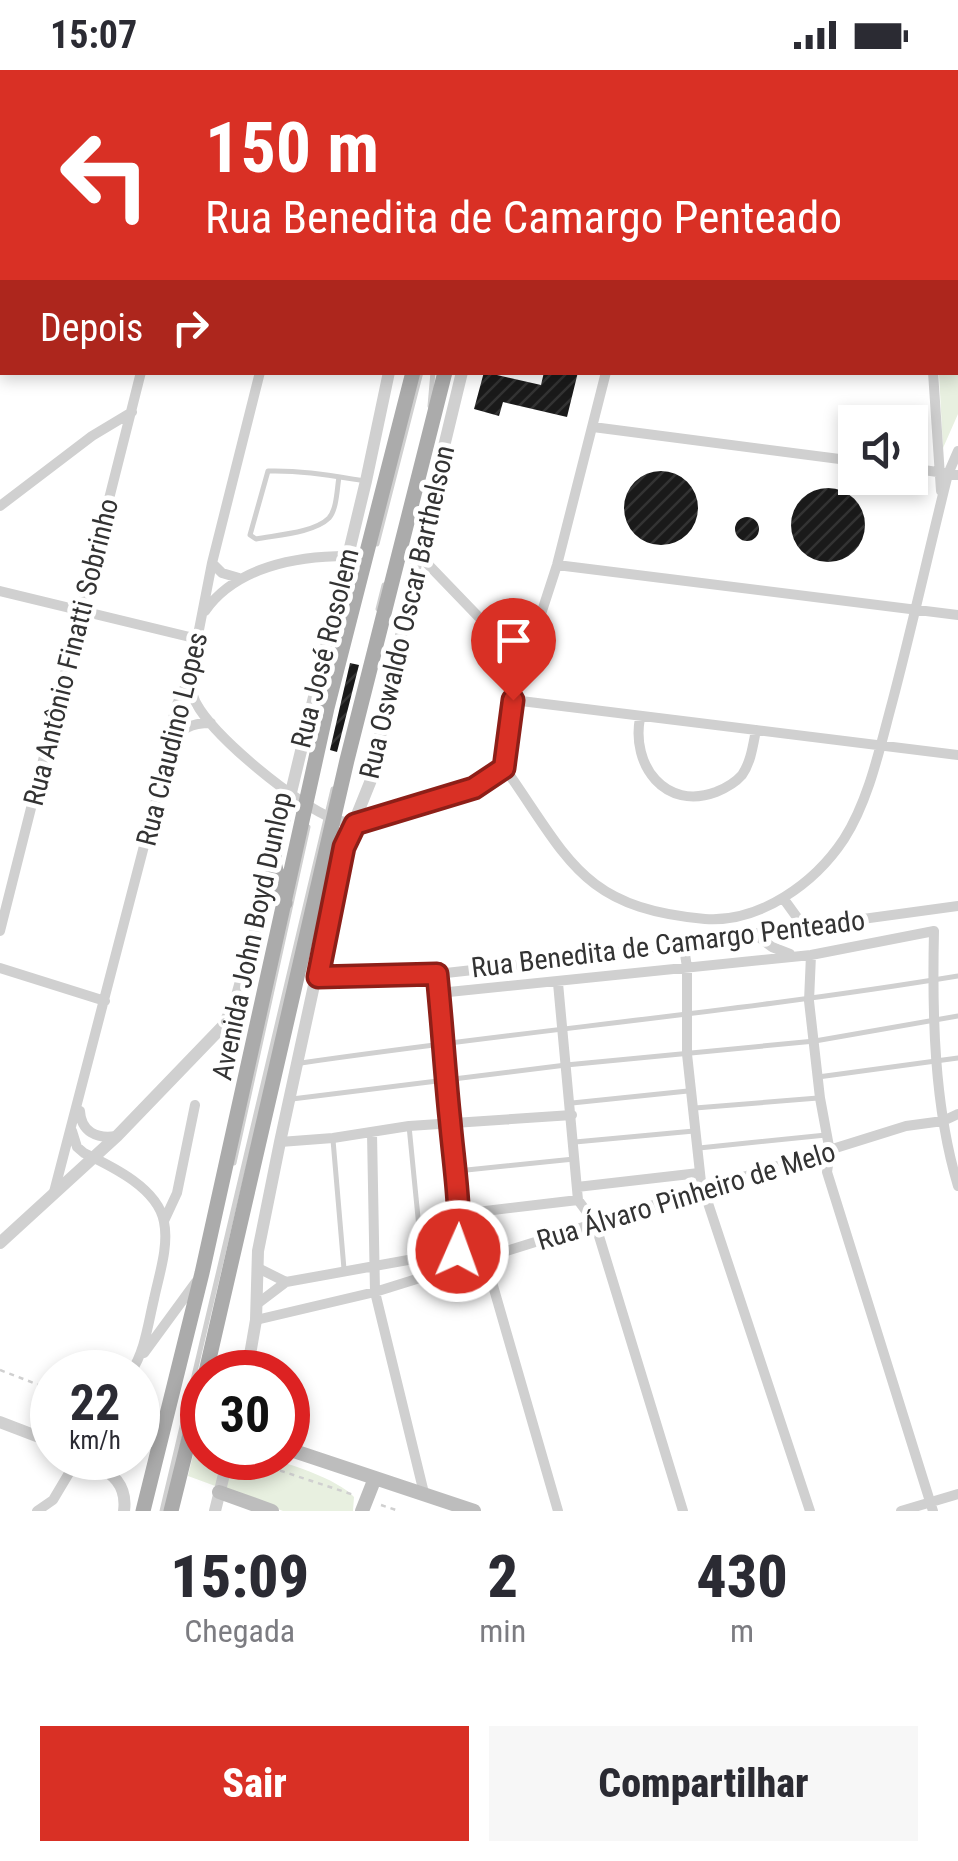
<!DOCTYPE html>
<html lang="pt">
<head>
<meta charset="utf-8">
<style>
	:root { --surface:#fff; --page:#f7f7f7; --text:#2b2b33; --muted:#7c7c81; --accent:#d93025 }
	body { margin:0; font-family:"Roboto Condensed",sans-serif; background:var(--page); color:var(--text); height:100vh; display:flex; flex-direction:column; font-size:38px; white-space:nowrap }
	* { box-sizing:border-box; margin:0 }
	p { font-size:32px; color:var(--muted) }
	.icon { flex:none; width:55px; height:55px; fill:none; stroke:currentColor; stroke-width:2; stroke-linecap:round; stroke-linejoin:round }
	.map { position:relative; height:1441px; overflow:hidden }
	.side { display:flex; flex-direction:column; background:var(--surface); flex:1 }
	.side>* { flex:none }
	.banner { position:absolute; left:0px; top:0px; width:960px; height:305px; box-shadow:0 5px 15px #0003; background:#d93025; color:#fff; overflow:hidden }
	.buttons { position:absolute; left:838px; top:335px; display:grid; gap:20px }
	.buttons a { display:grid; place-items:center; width:90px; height:90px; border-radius:0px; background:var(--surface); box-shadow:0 5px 15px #0003; font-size:50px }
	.speed { position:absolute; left:30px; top:1280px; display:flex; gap:20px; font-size:50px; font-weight:700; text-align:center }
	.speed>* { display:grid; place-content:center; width:130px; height:130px; border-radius:50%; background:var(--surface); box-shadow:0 5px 15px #0003; line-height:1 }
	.speed small { font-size:25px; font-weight:400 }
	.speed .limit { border:15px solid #d22; background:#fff; color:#111 }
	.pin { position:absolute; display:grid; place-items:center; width:85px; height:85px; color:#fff; margin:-102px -42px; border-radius:50% 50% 50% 0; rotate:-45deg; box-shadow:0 0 10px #0007 }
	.pin .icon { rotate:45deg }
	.me { position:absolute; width:110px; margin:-55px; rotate:2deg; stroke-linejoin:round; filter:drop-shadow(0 0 8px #0008) }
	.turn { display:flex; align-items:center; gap:35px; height:210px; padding:0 40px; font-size:45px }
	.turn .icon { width:130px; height:130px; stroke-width:2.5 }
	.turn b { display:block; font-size:70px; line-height:85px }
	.then { display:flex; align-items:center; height:95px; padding:0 40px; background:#0003; gap:20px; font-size:38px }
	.eta { display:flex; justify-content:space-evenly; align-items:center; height:170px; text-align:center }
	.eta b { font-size:60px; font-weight:800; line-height:70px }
	.button { display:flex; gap:20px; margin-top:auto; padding:20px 40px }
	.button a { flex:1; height:115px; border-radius:0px; background:var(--accent); color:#fff; font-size:40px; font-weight:800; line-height:115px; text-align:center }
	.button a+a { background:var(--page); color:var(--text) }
	.status { display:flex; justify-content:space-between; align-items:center; height:70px; padding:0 50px; background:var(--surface); direction:ltr }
	.status svg { height:28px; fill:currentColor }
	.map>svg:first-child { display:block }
</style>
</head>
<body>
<div class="status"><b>15:07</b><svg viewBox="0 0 49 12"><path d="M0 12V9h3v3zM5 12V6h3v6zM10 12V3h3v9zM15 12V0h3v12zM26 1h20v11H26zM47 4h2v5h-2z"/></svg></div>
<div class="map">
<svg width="958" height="1441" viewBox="0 0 958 1441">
	<defs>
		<pattern id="building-hatch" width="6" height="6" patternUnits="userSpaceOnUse" patternTransform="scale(2.5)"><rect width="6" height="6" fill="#1a1a1a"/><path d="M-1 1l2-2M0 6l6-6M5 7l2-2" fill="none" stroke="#333"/></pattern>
	</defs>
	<rect width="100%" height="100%" fill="#fff"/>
	<path fill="#e8f0e0" d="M958,276V344L943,378L939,303L958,302Z
		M198,1365L202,1366V1388C221,1388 240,1386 259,1388C281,1389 340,1410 354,1427L353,1441H283L188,1406Z"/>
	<path fill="url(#building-hatch)" d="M484,302L541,315L544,302H578L567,347L503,332L499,346L474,339Z
		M624 438a37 37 0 1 1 74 0a37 37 0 1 1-74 0Z
		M791 455a37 37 0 1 1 74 0a37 37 0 1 1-74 0Z
		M735 459a12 12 0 1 1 24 0a12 12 0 1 1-24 0Z
		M350,593L359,595L337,682L330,680Z"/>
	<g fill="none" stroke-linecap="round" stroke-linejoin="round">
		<path stroke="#d0d0d0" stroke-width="2.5" stroke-dasharray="5 5" stroke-linecap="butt" d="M0,1300L52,1320
			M138,1330L155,1336
			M138,1335L155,1342
			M242,1388L354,1425
			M381,1435L399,1441"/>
		<path stroke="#d0d0d0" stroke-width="5" d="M507,2V0
			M430,336L433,302
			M339,407C337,418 337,439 329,448C314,463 276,465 256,469L250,465L268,401C301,400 333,406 365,411
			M377,474L421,302
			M378,539L384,515
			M301,993C520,961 740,942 958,906
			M818,1007L958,988
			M292,1029L566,995L815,971L958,946
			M572,1033L688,1021
			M695,1038L818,1028
			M409,1056L422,1188
			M333,1070L344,1199
			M575,1072L694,1061
			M699,1078L826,1065
			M234,1093L308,757
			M457,1101L574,1089
			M162,1441L333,719"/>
		<path stroke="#d0d0d0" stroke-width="10" d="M87,0L89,2
			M911,0V2
			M107,2L110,0
			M220,2L223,0
			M682,2V0
			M0,68L2,71
			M0,92L2,90
			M0,184L2,182
			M606,302L557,495L513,630L504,697C569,789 581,838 705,849C760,853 815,813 844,769C869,730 880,677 892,633C912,557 929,480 948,404L958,381
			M933,302L941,421
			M593,357L855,391
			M910,398L958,405
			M0,436L92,366L132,342
			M418,484L523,593
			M212,493L222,503L239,508
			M557,495L958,545
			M0,521L198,569
			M205,541C236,497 296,486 347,486
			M189,611C191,618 193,627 196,633C215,668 297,735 334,749C347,754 358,753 372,750L474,718L504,697
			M513,630L958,685
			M640,648C631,695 665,741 716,722C726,718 735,713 742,705C751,692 753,675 756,660
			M171,675C182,658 190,653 211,653
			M783,828L804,857
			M0,861L141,302
			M756,865L772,877L790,884
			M683,872L687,897V984L701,1112L810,1441
			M811,885L809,931L820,1028L830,1082L827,1102L933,1441
			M0,898L105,931
			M437,904L450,1053L457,1101L460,1144L458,1196
			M318,907L437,904L554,891L958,836
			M558,913L578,1130L595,1153L683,1441
			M439,923L811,885L934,861C932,944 934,1037 958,1116
			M80,1041C81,1062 97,1069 116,1066
			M72,1061L77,1077L84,1083C111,1096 158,1118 164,1152C169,1176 159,1205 154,1229C148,1254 145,1281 131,1302
			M372,1063L375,1222L424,1423
			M280,1072L333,1068L409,1056L572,1045
			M577,1117L699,1103
			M54,1122L170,676C171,652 175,631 189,611L212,493L260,302
			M460,1144L578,1130
			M164,1151L177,1123L195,1035
			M485,1188L558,1441
			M258,1198L286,1212
			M257,1234L286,1212L458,1181
			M256,1250L375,1222L906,1056L943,1051L958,1044
			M144,1283L196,1212
			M37,1441L53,1430L78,1388
			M901,1441L958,1424"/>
		<path stroke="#d0d0d0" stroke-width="12" d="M275,2L277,0
			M297,2L299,0
			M470,2V0
			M537,2L538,0
			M0,261L2,259
			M0,287L2,284
			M0,1173L117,1066L224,955L236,929L274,793L366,411L389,302
			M247,1302L256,1250L258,1181L280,1072L344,777L371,710L418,484L462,302
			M0,1352L52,1372
			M88,1388C109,1402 128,1412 124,1441
			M215,1441L228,1388"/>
		<path stroke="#bdbdbd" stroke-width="14" d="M288,1379L474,1441
			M219,1422L272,1441
			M362,1441L375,1408"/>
		<path stroke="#ababab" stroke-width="15" d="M488,2V0
			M519,2V0
			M274,793L285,833
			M206,1302L347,690L445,302
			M143,1441L202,1203L327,638L413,302
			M171,1441L202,1316"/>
	</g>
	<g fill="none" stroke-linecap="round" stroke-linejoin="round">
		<g stroke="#8d1f18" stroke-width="25">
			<path id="route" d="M458,1181C461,1136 454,1095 450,1050C445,1002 442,953 437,904L318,907L344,777L355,754L474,718L504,698L513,630"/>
		</g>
		<use href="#route" stroke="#d93025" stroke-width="18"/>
	</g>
	<g text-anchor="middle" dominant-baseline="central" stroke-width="10" stroke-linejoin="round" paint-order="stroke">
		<g font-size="28" fill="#333" stroke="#fff">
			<text transform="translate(407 542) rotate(-77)">Rua Oswaldo Oscar Barthelson</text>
			<text transform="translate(325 578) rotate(-76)">Rua José Rosolem</text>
			<text transform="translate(71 582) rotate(-76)">Rua Antônio Finatti Sobrinho</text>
			<text transform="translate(172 669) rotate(-76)">Rua Claudino Lopes</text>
			<text transform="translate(252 866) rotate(-78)">Avenida John Boyd Dunlop</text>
			<text transform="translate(668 874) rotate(-7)">Rua Benedita de Camargo Penteado</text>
			<text transform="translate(686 1126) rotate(-17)">Rua Álvaro Pinheiro de Melo</text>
		</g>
	</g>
</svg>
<div class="buttons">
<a><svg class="icon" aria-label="sound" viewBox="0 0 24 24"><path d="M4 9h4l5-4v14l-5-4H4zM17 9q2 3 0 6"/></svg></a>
</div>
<div class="speed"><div>22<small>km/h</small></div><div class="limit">30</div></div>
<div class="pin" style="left:513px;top:630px;background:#d93025"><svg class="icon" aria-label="arrive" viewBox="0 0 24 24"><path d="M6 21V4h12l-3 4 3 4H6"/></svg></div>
<svg class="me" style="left:458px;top:1181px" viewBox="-20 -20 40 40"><circle r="17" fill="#d93025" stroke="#fff" stroke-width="3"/><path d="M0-11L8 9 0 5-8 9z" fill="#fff"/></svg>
<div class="banner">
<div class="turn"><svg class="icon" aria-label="left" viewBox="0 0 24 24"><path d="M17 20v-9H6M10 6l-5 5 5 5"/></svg><div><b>150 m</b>Rua Benedita de Camargo Penteado</div></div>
<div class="then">Depois<svg class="icon" aria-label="right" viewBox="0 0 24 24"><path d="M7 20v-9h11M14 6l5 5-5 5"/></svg></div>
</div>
</div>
<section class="side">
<div class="eta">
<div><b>15:09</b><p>Chegada</p></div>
<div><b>2</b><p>min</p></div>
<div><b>430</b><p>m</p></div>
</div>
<div class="button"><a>Sair</a><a>Compartilhar</a></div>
</section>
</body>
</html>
